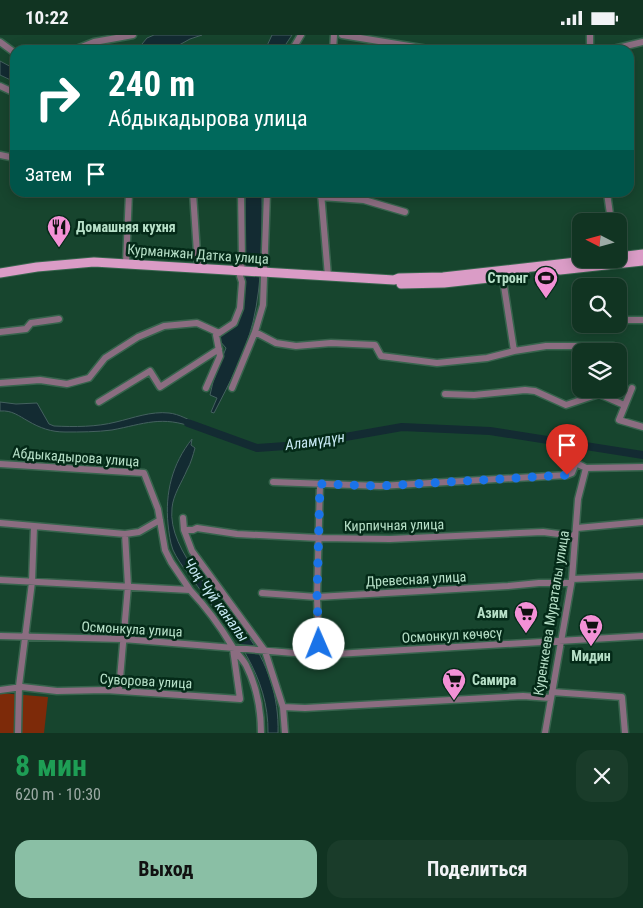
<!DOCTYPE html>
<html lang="ru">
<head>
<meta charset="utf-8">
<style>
	:root { --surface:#113422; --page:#1a3c2a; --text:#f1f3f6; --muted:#9caaa5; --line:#304f40; --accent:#8abfa5 }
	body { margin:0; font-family:"Roboto Condensed",sans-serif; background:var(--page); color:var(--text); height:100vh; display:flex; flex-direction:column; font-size:19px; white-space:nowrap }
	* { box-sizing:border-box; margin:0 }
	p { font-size:16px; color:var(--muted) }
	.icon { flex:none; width:28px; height:28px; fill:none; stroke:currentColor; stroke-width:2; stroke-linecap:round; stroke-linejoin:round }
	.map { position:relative; height:698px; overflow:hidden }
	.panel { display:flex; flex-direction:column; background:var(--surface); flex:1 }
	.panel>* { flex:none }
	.hud { position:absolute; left:10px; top:10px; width:624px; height:152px; border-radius:15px; box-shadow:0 2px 12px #0003,0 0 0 1px var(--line); background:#00695c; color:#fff; overflow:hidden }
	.needle { width:32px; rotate:276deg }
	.tools { position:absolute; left:572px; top:178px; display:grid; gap:10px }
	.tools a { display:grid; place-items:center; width:55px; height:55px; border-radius:10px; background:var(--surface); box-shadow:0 2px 12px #0003,0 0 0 1px var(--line); font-size:25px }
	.pin { position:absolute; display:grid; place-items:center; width:42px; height:42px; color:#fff; margin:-51px -21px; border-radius:50% 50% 50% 0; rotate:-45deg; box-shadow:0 0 5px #0007 }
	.pin .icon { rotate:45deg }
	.me { position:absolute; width:55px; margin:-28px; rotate:359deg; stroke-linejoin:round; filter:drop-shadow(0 0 4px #0008) }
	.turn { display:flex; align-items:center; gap:18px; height:105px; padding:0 15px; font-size:22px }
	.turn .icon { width:65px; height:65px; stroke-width:2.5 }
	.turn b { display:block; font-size:35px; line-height:42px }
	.then { display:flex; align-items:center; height:48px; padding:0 15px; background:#0003; gap:10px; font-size:19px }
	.round { display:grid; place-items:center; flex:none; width:52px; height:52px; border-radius:15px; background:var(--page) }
	.overview { display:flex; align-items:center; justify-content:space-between; height:85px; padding:0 15px }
	h1 { font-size:30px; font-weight:700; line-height:38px; color:#1e9e55 }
	.button { display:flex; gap:10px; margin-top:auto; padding:10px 15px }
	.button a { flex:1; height:58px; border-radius:15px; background:var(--accent); color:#111; font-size:20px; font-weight:700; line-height:58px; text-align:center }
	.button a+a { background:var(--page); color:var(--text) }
	.status { display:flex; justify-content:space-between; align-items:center; height:35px; padding:0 25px; background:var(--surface); direction:ltr }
	.status svg { height:14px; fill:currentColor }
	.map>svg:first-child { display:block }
</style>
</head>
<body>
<div class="status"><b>10:22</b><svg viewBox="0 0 49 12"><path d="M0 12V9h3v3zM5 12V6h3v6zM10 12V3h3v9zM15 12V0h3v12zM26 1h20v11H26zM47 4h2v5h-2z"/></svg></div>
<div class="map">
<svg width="643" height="698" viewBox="0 0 643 698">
	<rect width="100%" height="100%" fill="#17452e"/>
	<path fill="#7d2a09" d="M0,658L48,662L44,698H0Z"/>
	<path fill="#132b32" stroke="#44615f" d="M154,0H202L190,4L170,15H137L147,3Z
		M272,0H292L282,15H265Z
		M0,26L15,34V47L0,40Z
		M245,158H262C262,200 263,245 253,287C245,319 229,349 214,378L211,377L217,363L210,360L213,347L226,313L219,305V302L233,292L244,250Z
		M0,367L16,369L37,368L49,389L54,391C75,392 96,392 116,387C133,383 151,376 169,378C179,379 189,385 198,389L195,393C162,380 144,389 112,395C97,397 80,397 65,397C51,397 40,393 28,386C19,381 12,375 0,376Z
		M192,404L191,410L195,413C193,420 191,428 187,435C182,447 173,460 172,473C167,517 222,566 246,598C268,628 279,662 278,698H268C269,641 234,599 201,556C192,543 180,530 173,515C170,507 169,498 168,489C165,458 172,429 192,404Z"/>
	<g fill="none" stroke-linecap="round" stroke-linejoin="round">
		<path stroke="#132b32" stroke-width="8" d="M188,388L257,413L300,410L402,392L490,396L643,420"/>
		<g stroke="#37644d" stroke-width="9">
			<path id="minor" d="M342,0L434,15
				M0,7L15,18
				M74,15L94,7L133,0
				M292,15L301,0
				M333,15L334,0
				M590,15V0
				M609,15L643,7
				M0,51L15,58
				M0,120L15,123
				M193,158L198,233
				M321,158L328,241
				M607,158L611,186
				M321,162L364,165L405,177
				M126,228L129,158
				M502,238L514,316
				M619,285H643
				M0,297L26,294L31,288L59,284
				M255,297L276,308L296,311L331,308L375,310L381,321L437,328L487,323L514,316L546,311H613
				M0,348L40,345L67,349L89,343L105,323L138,302L164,291L197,288L219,298
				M206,353L220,321L216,300L234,288L240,273L242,247L240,241L242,226L241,158
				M232,353L255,297L263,270L267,158
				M632,353L619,385L643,392
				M445,359L474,360L525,355L535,356L566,370L599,359L624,370
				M99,367L150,336L160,352L219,314
				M0,429L144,438L158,474L165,515L171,527L190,555
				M273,447L380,451L567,440L572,438L576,428L586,433L643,432
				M183,483L184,495L192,516L265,616L283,672L285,698
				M0,488L125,499L139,497L160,485
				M577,493L643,487
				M184,495H193L197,493L237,499L319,503L390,504L543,497L575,501
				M572,544L643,541
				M0,545L190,555C206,572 220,591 232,611C236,618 242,623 246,630C257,652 261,674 261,698
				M262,558L317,562L508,551L539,548H571
				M0,601L123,604L319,620L643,601
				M319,620L317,562L320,449
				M0,655L22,652L57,656L106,655L240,664L233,614
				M119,655L128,551L125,499
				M552,657L622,662L625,698
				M283,672L305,673L523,661L551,663
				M18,698L19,651L32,547L34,492
				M545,698L572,544L578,464L586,433"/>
		</g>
		<g stroke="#37644d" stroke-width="11">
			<path id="major" d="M619,222L643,219
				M560,235L643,226
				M0,238L37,232L94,227L394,245L399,243L443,242L603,224
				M401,249L444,248L525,239"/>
		</g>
		<use href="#minor" stroke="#8b6d81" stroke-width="6"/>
		<use href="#major" stroke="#da9cc6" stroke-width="9"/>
	</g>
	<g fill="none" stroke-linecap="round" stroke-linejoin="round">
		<path stroke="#1a73e8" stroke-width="9" stroke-dasharray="0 16.2" d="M319,609L317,562L320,449L380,451L567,440"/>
	</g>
	<defs>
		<g id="restaurant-pin" transform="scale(1.25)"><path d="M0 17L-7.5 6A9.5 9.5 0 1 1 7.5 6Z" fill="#f391d6" stroke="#042a18"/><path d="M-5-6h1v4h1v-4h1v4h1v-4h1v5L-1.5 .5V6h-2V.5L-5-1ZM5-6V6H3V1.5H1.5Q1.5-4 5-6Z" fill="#111"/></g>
		<g id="stadium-pin" transform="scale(1.25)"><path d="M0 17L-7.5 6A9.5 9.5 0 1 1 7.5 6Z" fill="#f391d6" stroke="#042a18"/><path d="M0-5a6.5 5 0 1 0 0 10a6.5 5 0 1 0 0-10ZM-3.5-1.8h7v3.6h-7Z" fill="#111"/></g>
		<g id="supermarket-pin" transform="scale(1.25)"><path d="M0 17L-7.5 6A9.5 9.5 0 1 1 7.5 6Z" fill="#f391d6" stroke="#042a18"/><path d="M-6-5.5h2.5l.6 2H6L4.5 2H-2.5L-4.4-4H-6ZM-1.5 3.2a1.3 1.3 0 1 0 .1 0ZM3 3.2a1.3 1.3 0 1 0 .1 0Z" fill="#111"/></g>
	</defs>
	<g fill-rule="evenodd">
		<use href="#restaurant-pin" x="59" y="192"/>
		<use href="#stadium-pin" x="546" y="243"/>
		<use href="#supermarket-pin" x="526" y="578"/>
		<use href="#supermarket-pin" x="591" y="591"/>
		<use href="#supermarket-pin" x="454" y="645"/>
	</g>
	<g text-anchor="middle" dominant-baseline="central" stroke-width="5" stroke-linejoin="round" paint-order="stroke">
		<g font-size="14" font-weight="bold" fill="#b7e0c8" stroke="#042a18" text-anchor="start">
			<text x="76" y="192">Домашняя кухня</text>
			<text x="528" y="243" text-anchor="end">Стронг</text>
			<text x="508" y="578" text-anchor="end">Азим</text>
			<text x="591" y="621" text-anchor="middle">Мидин</text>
			<text x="472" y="645">Самира</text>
		</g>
		<g font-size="14" fill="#b7e0c8" stroke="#042a18">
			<text transform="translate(198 219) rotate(4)">Курманжан Датка улица</text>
			<text transform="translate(76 422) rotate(4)">Абдыкадырова улица</text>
			<text transform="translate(394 490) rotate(-1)">Кирпичная улица</text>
			<text transform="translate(416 544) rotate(-3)">Древесная улица</text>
			<text transform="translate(551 578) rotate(-81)">Куренкеева Мураталы улица</text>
			<text transform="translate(132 594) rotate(3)">Осмонкула улица</text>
			<text transform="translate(452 600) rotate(-3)">Осмонкул көчөсү</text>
			<text transform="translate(146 646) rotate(3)">Суворова улица</text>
		</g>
		<g font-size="15" font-style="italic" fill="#c8eaf5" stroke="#042a18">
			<text transform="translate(315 406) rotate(-8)">Аламүдүн</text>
			<text transform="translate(216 565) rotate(54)">Чоң Чүй каналы</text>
		</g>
	</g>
</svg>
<div class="tools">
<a><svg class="needle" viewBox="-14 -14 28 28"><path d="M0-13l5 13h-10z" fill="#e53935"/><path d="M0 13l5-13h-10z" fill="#9caaa5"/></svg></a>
<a><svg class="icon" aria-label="search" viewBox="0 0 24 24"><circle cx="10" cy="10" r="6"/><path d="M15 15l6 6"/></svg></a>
<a><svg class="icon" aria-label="layers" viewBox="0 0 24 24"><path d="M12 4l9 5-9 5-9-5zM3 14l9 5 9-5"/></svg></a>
</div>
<div class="pin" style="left:567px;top:440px;background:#d93025"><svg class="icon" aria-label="arrive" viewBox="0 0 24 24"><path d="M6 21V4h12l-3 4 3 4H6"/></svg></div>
<svg class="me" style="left:319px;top:609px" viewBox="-20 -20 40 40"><circle r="19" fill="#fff"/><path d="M0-13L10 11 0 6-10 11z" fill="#1a73e8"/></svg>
<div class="hud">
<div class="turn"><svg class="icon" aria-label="right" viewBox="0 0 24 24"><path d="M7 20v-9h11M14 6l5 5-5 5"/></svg><div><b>240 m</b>Абдыкадырова улица</div></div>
<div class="then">Затем<svg class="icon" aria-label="arrive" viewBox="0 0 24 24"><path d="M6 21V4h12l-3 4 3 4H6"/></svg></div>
</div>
</div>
<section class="panel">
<div class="overview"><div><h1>8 мин</h1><p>620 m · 10:30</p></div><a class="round"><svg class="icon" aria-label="close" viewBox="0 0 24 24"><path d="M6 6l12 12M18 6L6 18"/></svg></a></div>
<div class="button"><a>Выход</a><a>Поделиться</a></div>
</section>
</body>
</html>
